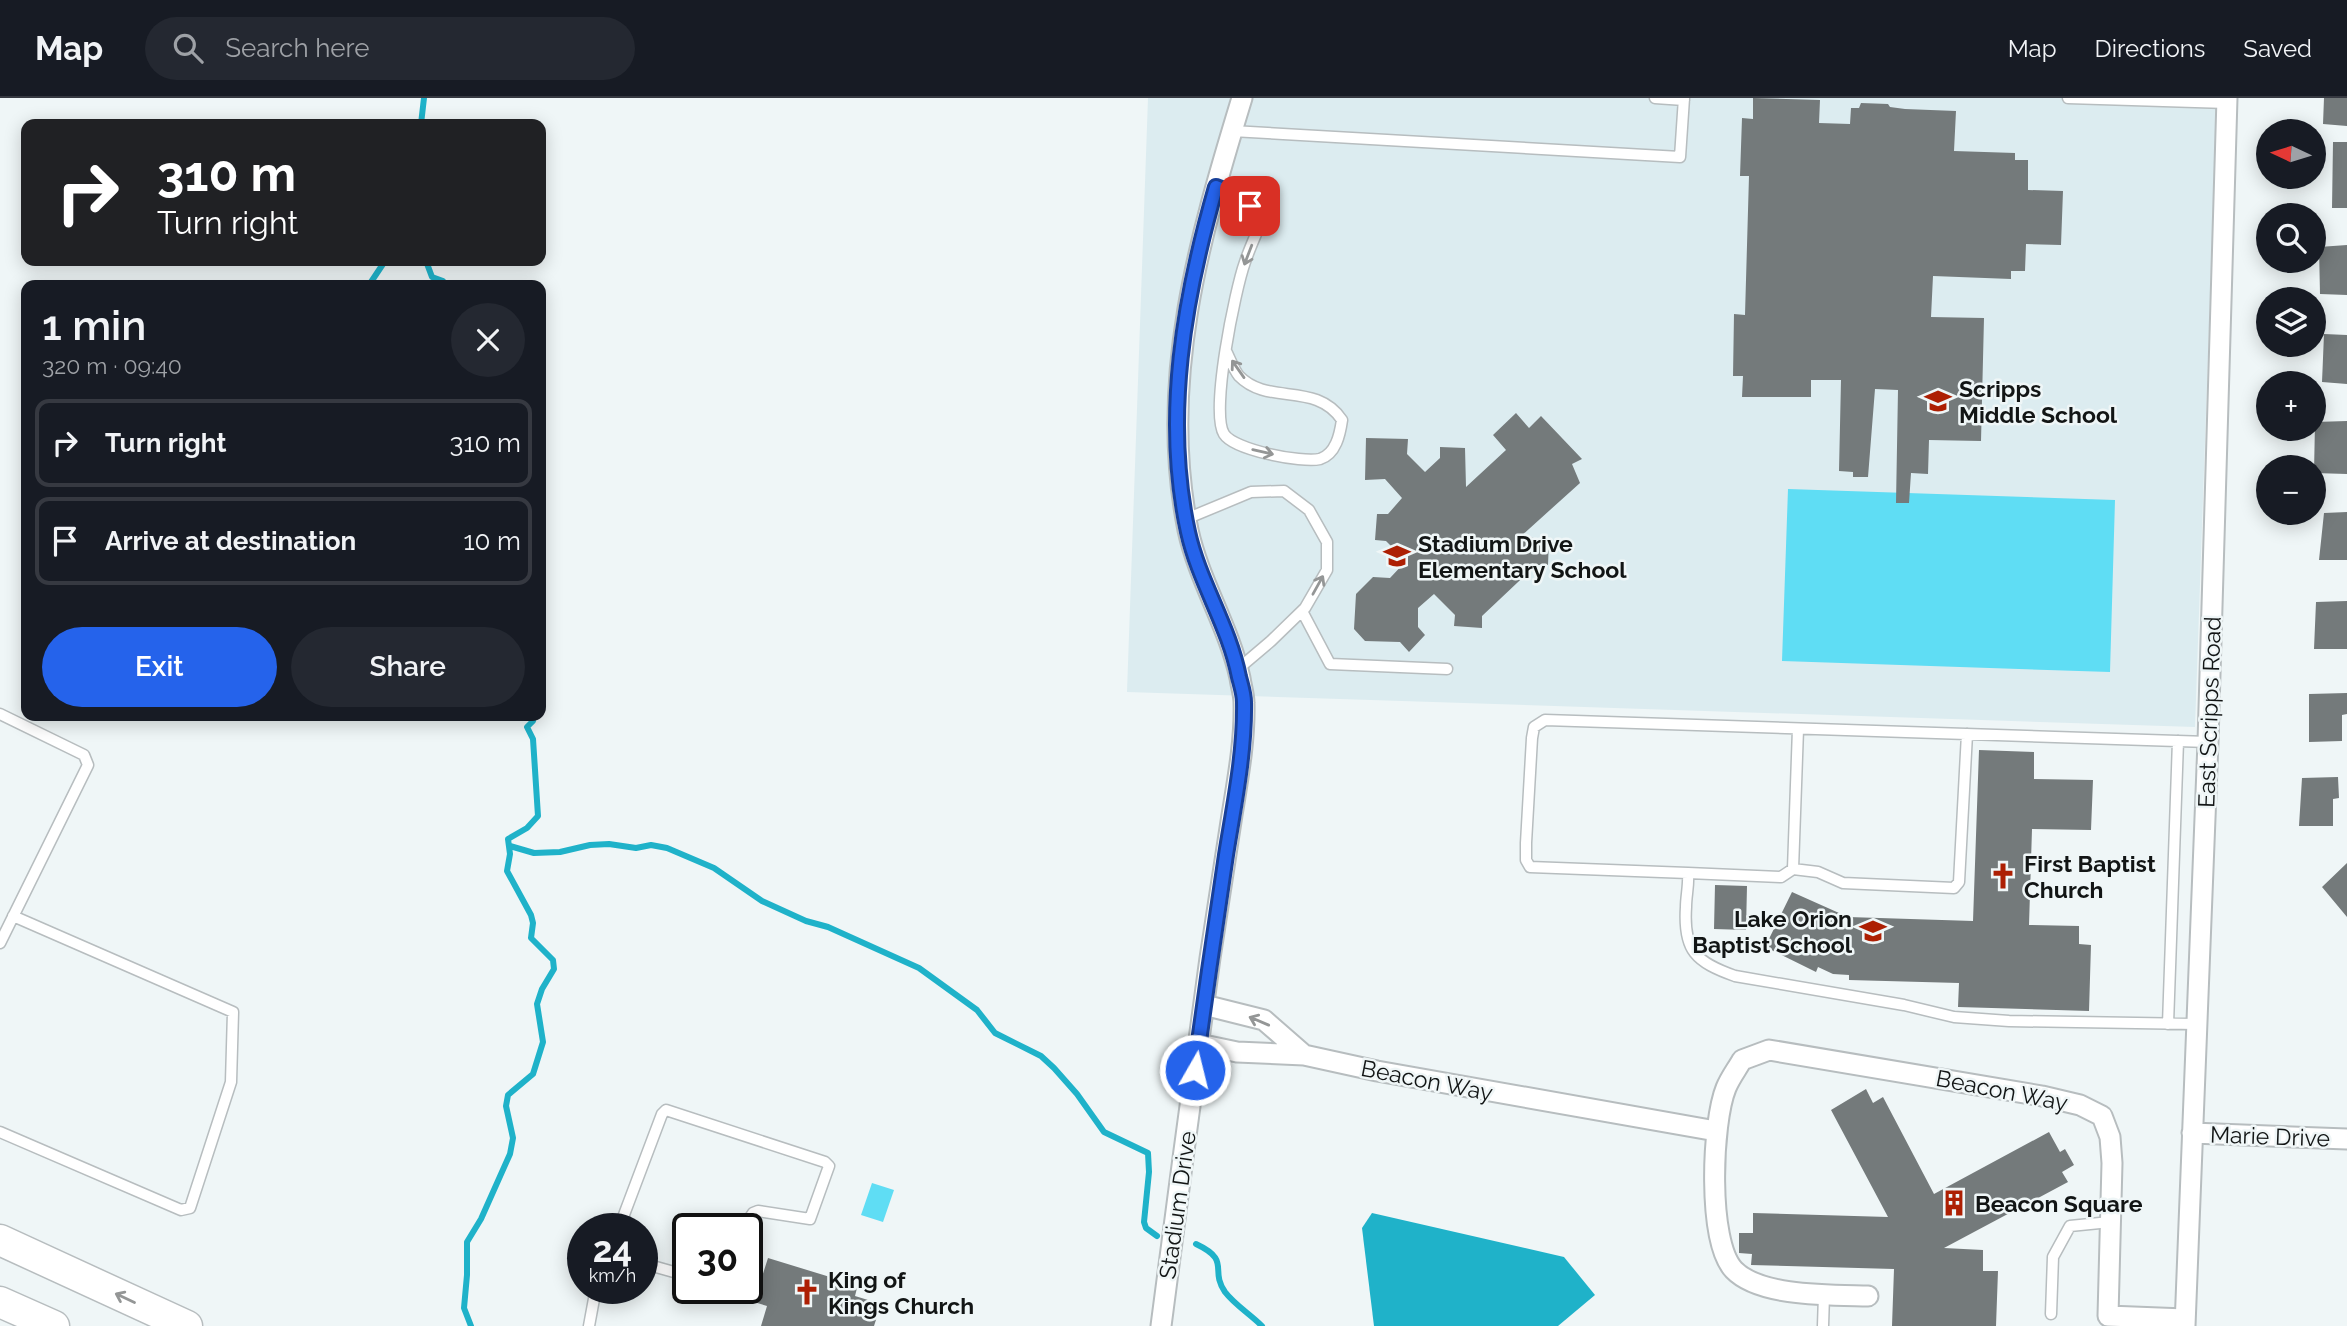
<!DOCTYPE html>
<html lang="en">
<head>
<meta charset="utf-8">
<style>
	:root { --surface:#171b24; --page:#242831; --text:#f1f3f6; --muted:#9ea1a6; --line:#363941; --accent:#2563eb }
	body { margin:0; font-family:Raleway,sans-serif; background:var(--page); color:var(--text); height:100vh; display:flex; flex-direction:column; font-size:26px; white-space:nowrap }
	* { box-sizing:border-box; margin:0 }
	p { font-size:23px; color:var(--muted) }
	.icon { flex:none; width:38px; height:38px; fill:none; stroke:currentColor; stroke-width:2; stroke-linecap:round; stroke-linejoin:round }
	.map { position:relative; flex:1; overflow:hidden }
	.panel { position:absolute; left:21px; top:182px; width:525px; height:441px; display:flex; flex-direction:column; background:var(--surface); border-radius:14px; box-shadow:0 4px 18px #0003 }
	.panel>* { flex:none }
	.top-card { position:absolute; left:21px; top:21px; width:525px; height:147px; border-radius:14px; box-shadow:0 4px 18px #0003; background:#202124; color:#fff; overflow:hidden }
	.needle { width:46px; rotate:274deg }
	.fabs { position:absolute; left:2256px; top:21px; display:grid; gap:14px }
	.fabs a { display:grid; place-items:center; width:70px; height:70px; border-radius:50%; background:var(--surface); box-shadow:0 4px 18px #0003; font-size:35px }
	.speed { position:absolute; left:567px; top:1115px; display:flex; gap:14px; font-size:35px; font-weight:700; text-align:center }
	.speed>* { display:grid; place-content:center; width:91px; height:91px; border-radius:50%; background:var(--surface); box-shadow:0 4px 18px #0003; line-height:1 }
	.speed small { font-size:18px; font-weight:400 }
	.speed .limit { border:4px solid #111; border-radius:10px; background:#fff; color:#111 }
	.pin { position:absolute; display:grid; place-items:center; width:60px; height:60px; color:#fff; margin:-30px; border-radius:14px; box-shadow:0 4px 10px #0006 }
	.me { position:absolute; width:77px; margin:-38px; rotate:8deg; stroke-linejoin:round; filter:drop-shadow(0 0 5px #0008) }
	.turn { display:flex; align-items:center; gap:24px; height:147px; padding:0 21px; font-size:32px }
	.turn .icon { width:91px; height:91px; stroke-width:2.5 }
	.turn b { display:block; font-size:49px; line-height:60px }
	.round { display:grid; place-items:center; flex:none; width:74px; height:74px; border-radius:37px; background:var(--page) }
	.head { display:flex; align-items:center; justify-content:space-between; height:119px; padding:0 21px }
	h1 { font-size:42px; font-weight:600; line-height:52px }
	.cta { display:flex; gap:14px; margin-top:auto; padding:14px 21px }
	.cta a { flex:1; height:80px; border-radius:42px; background:var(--accent); color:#fff; font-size:28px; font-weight:600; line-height:80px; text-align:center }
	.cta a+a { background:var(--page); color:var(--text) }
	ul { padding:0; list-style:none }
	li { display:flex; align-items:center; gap:21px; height:88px; margin:0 14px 10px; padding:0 7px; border:4px solid var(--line); border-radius:14px }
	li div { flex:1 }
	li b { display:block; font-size:26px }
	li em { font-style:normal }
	header { display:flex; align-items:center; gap:42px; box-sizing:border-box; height:98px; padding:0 35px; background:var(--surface); border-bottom:2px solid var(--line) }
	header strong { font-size:33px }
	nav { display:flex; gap:38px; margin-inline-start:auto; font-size:24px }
	.search { width:490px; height:63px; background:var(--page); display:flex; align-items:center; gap:18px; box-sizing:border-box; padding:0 24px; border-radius:38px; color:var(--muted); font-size:26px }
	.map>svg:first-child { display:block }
</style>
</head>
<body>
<header>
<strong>Map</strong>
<div class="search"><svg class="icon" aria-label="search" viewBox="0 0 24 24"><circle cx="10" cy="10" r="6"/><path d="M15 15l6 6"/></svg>Search here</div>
<nav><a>Map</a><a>Directions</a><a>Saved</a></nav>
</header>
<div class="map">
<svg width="2347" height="1228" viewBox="0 0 2347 1228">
	<rect width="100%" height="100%" fill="#eff6f7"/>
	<path fill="#dcecf0" d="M1148,0H2217L2195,629L1127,594Z"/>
	<path fill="#5fddf4" d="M1788,391L2115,402L2110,574L1782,563Z
		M872,1085L894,1092L883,1124L861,1117Z"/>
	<path fill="#1fb2c9" d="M1372,1115L1564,1159L1595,1197L1558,1228H1374L1362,1130Z"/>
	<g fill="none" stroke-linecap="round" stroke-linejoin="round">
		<path stroke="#1fb2c9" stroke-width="6" d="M421,26L424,0
			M426,163L432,179L443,183V187
			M369,187L385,163
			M510,748L534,755L560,754L590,747L609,746L636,750L651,747L667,750L714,770L762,803L806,823L828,829L919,870L977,912L995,935L1041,958L1054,970L1077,996L1104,1034L1148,1055L1149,1074L1144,1124L1146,1130L1157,1138
			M1196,1146C1232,1163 1209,1171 1225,1194C1235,1207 1250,1216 1262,1228
			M471,1228L464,1210L467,1177V1144L481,1121L510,1056L513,1040L506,1008L508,997L533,976L543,944L537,906L542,891L554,871L553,862L531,840L533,825L531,817L507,773L510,756L508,741L527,730L538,718L533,641L527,629L533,623L532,618"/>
	</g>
	<path fill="#747a7b" d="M1753,0L1820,2L1819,25L1850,26L1851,10H1859L1861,5L1888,6L1890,9L1905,11L1956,13L1954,53L2015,55V62H2028V92L2063,93L2061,147L2026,146L2025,173H2011V181L1933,178L1931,219L1984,220L1981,343L1929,342L1928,376L1911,375L1909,405H1896L1898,292L1875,291L1868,379H1853V374L1839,373L1841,282H1811V299H1742L1743,278H1733L1734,216L1745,217L1749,78H1740L1742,20L1753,21Z
		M2324,0H2347V28L2323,26Z
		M2333,44H2347V110H2332Z
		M2347,147V197L2320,196L2319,149Z
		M2324,236L2347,237V286L2322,284Z
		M1516,315L1529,330L1541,318L1582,361L1572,366L1580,385L1520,439L1549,441L1548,467H1536L1482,518V530L1454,528L1455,517L1434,496L1418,510V529L1425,537L1409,554L1400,544L1365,543L1354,531L1356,496L1373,479L1390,480L1406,463L1386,443L1375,442L1377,416H1388L1402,400L1385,381L1365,382L1366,340L1408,341L1407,356L1425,374L1440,360V349L1465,350L1466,389L1506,352L1493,337Z
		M2347,323V376L2314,375L2315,324Z
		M2347,414V462H2319L2324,415Z
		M2347,503V551H2314L2316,504Z
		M2347,595V616L2342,617V643L2309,644V596Z
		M1979,652L2034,654V681L2093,682L2091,732L2032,731L2029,827L2079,828V846L2091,847L2089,913L1958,909L1959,885L1849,882V877L1833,876L1818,869L1816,874L1765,849L1792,794L1848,819L1973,823Z
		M2338,679L2339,700L2333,701V728H2299L2302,680Z
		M2347,765V819L2322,789Z
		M1715,787L1747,788L1746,832L1714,831Z
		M1866,991L1873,1005L1883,999L1934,1096L2049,1034L2060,1054L2065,1051L2074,1067L2062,1074L2068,1084L1944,1150L1983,1152V1173H1998L1996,1228H1892L1894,1171L1751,1167L1752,1156L1739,1155V1135H1753V1115L1888,1119L1831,1012Z
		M768,1160L830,1179L829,1182L857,1190L855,1198L881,1206L874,1228H761L767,1208L754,1204Z"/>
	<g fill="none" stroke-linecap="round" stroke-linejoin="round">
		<g stroke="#b7bdbf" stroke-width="13">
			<path id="lane" d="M1655,0L1684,2
				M2068,0L2227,5
				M1232,33L1680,59L1684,0
				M1216,89C1246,100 1247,99 1259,129C1254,141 1249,152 1245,164C1235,192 1210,314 1224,336C1234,352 1301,365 1320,361C1336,356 1340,336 1342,322C1316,283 1268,308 1239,278C1234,272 1230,261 1226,253
				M1186,421L1251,394L1284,393L1309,412L1327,444V472L1305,510L1271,543L1238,571
				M1302,513L1330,566L1447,571
				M0,616L84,657L88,667L0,845
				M1793,771L1798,631
				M1688,775L1781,779L1793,771L1818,774L1843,785L1954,790L1959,784L1967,636
				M2168,926L2178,643
				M2196,926L2009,923L1954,919L1904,907L1735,878C1696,864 1683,853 1686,809C1686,798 1689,787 1688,775L1530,769L1526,762V745L1532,640L1534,629L1545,622L2208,644
				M0,1034L181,1112L190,1110L231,984L233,914L13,818
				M619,1130L662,1016L666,1012L825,1064L829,1068L810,1121L758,1113L753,1115L743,1130
				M642,1165L688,1178
				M2051,1216L2053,1159L2070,1128L2110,1124
				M589,1228L596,1190
				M1823,1228L1824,1197"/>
		</g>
		<g stroke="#b7bdbf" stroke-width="23">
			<path id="street" d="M1204,907L1264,922L1304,957
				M1199,946L1237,954L1304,957L1377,973L1716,1033
				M2192,1035L2347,1041
				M1868,1198C1832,1197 1760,1199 1734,1172C1707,1144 1712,1024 1726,990C1730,980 1737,971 1742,962L1769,952L2042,998L2080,1007L2102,1018L2110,1039L2112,1065L2108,1218L2185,1221
				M1161,1228C1177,1105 1193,983 1210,860C1217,812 1225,765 1232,717C1238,680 1245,642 1244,605C1244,596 1241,588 1240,580C1229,529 1199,483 1188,432C1158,283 1199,141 1242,0
				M2185,1228L2208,644L2227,0"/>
		</g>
		<g stroke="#b7bdbf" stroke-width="33">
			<path id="primary" d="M0,1142L187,1228
				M0,1204L54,1228"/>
		</g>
		<use href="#lane" stroke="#fff" stroke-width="10"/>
		<use href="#street" stroke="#fff" stroke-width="19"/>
		<use href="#primary" stroke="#fff" stroke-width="30"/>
	</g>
	<defs><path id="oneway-shaft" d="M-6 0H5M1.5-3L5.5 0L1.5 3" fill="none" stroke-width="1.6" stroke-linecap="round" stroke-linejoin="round" transform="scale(1.75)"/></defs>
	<g stroke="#949696">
		<use href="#oneway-shaft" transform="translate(1248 157) rotate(111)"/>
		<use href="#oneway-shaft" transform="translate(1238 271) rotate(-125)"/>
		<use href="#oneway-shaft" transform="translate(1263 354) rotate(13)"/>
		<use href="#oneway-shaft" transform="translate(1318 487) rotate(-61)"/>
		<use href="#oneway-shaft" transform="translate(1259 923) rotate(-157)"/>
		<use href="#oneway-shaft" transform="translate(125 1200) rotate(-155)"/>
	</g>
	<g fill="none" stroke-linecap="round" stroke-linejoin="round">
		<g stroke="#184099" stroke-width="18">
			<path id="route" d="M1195,972C1205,900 1215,829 1226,757C1234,707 1245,655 1244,604C1244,596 1241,587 1239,579C1229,528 1199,484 1188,434C1163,319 1184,200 1216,89L1242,99L1250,108"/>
		</g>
		<use href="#route" stroke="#2563eb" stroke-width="12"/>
	</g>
	<defs>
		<g id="school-bare" transform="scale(2.1)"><path d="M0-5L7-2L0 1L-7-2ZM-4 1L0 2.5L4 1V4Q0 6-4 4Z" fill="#ad1f03" stroke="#eff6f7" stroke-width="2.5" paint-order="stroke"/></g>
		<g id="church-bare" transform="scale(2.1)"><path d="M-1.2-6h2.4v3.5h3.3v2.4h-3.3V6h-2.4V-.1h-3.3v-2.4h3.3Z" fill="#ad1f03" stroke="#eff6f7" stroke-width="2.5" paint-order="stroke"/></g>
		<g id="building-bare" transform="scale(2.1)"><path d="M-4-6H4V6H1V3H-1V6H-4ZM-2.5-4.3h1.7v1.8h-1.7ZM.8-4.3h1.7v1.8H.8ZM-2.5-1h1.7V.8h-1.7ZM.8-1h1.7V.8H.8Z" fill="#ad1f03" stroke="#eff6f7" stroke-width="2.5" paint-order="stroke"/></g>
	</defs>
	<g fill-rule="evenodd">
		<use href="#school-bare" x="1938" y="303"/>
		<use href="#school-bare" x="1397" y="458"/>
		<use href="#church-bare" x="2003" y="778"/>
		<use href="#school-bare" x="1873" y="833"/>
		<use href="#building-bare" x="1954" y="1105"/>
		<use href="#church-bare" x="807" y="1194"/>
	</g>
	<g text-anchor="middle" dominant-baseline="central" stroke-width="5" stroke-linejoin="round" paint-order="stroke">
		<g font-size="23" font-weight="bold" fill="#121515" stroke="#eff6f7" text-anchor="start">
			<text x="1959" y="290">Scripps<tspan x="1959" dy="26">Middle School</tspan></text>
			<text x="1418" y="445">Stadium Drive<tspan x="1418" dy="26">Elementary School</tspan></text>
			<text x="2024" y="765">First Baptist<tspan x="2024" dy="26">Church</tspan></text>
			<text x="1852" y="820" text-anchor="end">Lake Orion<tspan x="1852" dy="26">Baptist School</tspan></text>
			<text x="1975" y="1105">Beacon Square</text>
			<text x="828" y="1181">King of<tspan x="828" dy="26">Kings Church</tspan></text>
		</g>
		<g font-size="23" fill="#121515" stroke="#eff6f7">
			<text transform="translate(2209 614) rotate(-88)">East Scripps Road</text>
			<text transform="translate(1427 982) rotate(11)">Beacon Way</text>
			<text transform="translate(2002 992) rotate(11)">Beacon Way</text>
			<text transform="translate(2270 1038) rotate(2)">Marie Drive</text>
			<text transform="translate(1177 1107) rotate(-82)">Stadium Drive</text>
		</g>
	</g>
</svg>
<div class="fabs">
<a><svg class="needle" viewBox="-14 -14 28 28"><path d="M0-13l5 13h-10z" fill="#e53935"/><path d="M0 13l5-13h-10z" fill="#9ea1a6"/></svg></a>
<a><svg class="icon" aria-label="search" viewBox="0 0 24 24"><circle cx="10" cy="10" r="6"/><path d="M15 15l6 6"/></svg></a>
<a><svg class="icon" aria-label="layers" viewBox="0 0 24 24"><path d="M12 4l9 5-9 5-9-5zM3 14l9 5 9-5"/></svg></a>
<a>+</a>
<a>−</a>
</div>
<div class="speed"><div>24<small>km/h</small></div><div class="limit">30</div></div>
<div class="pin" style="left:1250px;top:108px;background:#d93025"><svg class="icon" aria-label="arrive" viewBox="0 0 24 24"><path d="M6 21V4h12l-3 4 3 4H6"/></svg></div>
<svg class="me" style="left:1195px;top:972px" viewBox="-20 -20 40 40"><circle r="17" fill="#2563eb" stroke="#fff" stroke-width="3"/><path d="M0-11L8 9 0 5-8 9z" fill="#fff"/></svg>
<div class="top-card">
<div class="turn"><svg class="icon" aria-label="right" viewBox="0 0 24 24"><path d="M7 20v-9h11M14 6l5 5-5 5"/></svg><div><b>310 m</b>Turn right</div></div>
</div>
<section class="panel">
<div class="head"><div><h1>1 min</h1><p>320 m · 09:40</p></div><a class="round"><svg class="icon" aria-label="close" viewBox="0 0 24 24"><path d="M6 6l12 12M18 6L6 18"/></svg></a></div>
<ul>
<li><svg class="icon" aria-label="right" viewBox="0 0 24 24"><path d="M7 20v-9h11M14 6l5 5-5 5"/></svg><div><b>Turn right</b></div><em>310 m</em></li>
<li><svg class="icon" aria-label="arrive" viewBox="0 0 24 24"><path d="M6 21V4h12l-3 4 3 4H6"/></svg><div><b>Arrive at destination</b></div><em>10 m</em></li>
</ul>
<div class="cta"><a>Exit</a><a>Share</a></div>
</section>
</div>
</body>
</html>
